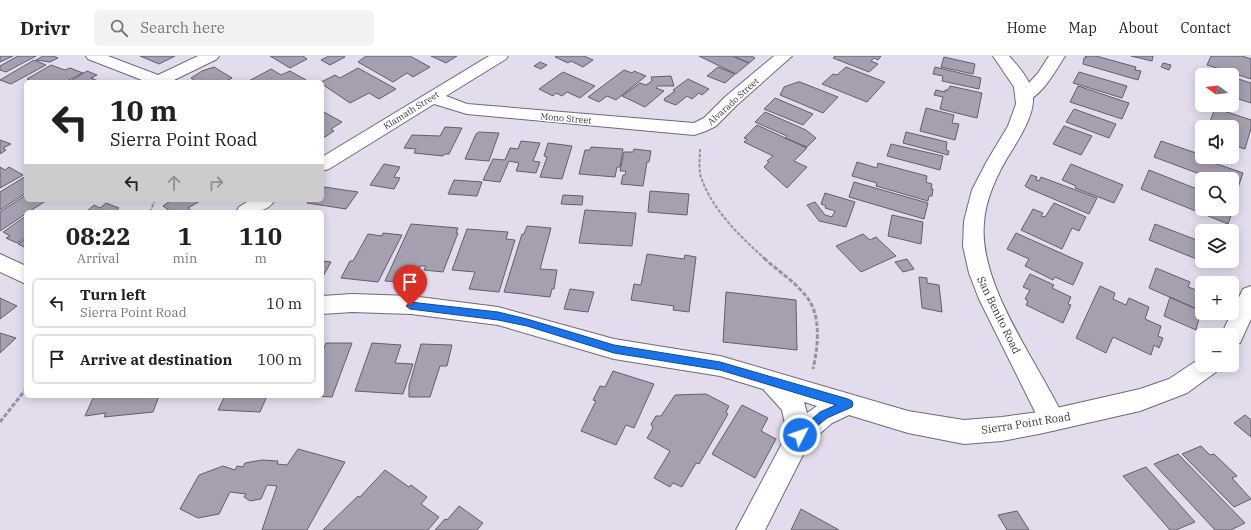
<!DOCTYPE html>
<html lang="en">
<head>
<meta charset="utf-8">
<style>
	:root { --surface:#fff; --page:#f2f2f2; --text:#222; --muted:#767676; --line:#e0e0e0 }
	body { margin:0; font-family:"IBM Plex Serif",serif; background:var(--page); color:var(--text); height:100vh; display:flex; flex-direction:column; font-size:15px; white-space:nowrap }
	* { box-sizing:border-box; margin:0 }
	p { font-size:13px; color:var(--muted) }
	.icon { flex:none; width:22px; height:22px; fill:none; stroke:currentColor; stroke-width:2; stroke-linecap:round; stroke-linejoin:round }
	.map { position:relative; flex:1; overflow:hidden }
	.details { position:absolute; left:24px; top:154px; width:300px; height:188px; display:flex; flex-direction:column; background:var(--surface); border-radius:6px; box-shadow:0 2px 10px #0003 }
	.details>* { flex:none }
	.hud { position:absolute; left:24px; top:24px; width:300px; height:122px; border-radius:6px; box-shadow:0 2px 10px #0003; background:#fff; color:var(--text); overflow:hidden }
	.needle { width:26px; rotate:285deg }
	.fabs { position:absolute; left:1195px; top:12px; display:grid; gap:8px }
	.fabs a { display:grid; place-items:center; width:44px; height:44px; border-radius:6px; background:var(--surface); box-shadow:0 2px 10px #0003; font-size:20px }
	.pin { position:absolute; display:grid; place-items:center; width:34px; height:34px; color:#fff; margin:-41px -17px; border-radius:50% 50% 50% 0; rotate:-45deg; box-shadow:0 0 4px #0007 }
	.pin .icon { rotate:45deg }
	.me { position:absolute; width:44px; margin:-22px; rotate:49deg; stroke-linejoin:round; filter:drop-shadow(0 0 3px #0008) }
	.turn { display:flex; align-items:center; gap:14px; height:84px; padding:0 20px; font-size:18px }
	.turn .icon { width:52px; height:52px; stroke-width:2.5 }
	.turn b { display:block; font-size:28px; line-height:34px }
	.lanes { display:flex; align-items:center; height:38px; padding:0 20px; background:#0003; justify-content:center; gap:20px; direction:ltr }
	.lanes .off { opacity:.35 }
	.eta { display:flex; justify-content:space-evenly; align-items:center; height:68px; text-align:center }
	.eta b { font-size:24px; font-weight:700; line-height:28px }
	ul { padding:0; list-style:none }
	li { display:flex; align-items:center; gap:12px; height:50px; margin:0 8px 6px; padding:0 12px; border:2px solid var(--line); border-radius:6px }
	li div { flex:1 }
	li b { display:block; font-size:15px }
	li em { font-style:normal }
	header { display:flex; align-items:center; gap:24px; box-sizing:border-box; height:56px; padding:0 20px; background:var(--surface); border-bottom:1px solid var(--line) }
	header strong { font-size:19px }
	nav { display:flex; gap:22px; margin-inline-start:auto; font-size:14px }
	.search { width:280px; height:36px; background:var(--page); display:flex; align-items:center; gap:10px; box-sizing:border-box; padding:0 14px; border-radius:6px; color:var(--muted); font-size:15px }
	.map>svg:first-child { display:block }
</style>
</head>
<body>
<header>
<strong>Drivr</strong>
<div class="search"><svg class="icon" aria-label="search" viewBox="0 0 24 24"><circle cx="10" cy="10" r="6"/><path d="M15 15l6 6"/></svg>Search here</div>
<nav><a>Home</a><a>Map</a><a>About</a><a>Contact</a></nav>
</header>
<div class="map">
<svg width="1251" height="474" viewBox="0 0 1251 474">
	<rect width="100%" height="100%" fill="#e2dced"/>
	<path fill="#a59faf" stroke="#635d6c" d="M0,0H13L0,6Z
		M18,0H36L6,16L0,14V10Z
		M43,0H53L58,2L50,6L36,4Z
		M140,0H175L159,8Z
		M270,0H303L307,3L290,12Z
		M329,0H343L345,1L330,9L321,4Z
		M366,0H410L430,11L413,21L407,17L393,26L358,6Z
		M431,0H457L446,7Z
		M557,0H584L593,4L583,11L571,5L568,7L555,1Z
		M699,0H732L749,7L736,18Z
		M737,0H751L755,2L749,7L735,1Z
		M835,0H881L878,4L874,2L871,5L878,8L869,16L833,2Z
		M1085,0H1096L1136,11L1135,14L1141,15L1138,24L1083,8L1084,2L1087,1Z
		M1131,0H1153L1152,5Z
		M1211,0H1242L1251,3V23L1207,9Z
		M944,1L975,8L973,18L941,11Z
		M34,4L46,9L11,28L0,24Z
		M540,6L547,9L541,13L534,10Z
		M1163,7L1171,9L1169,14L1161,11Z
		M51,9L65,14L70,12L83,17L65,26H34L27,23Z
		M214,11L232,22L224,26H194L195,25L191,22L202,15Z
		M718,11L735,18L725,27L707,20Z
		M846,11L885,26L867,46L822,28L833,18L837,19Z
		M935,11L981,22L979,33L942,25L943,20L933,18Z
		M358,12L396,33L379,43L369,37L350,47L322,28L321,26L335,19L340,22Z
		M271,13L281,19L290,15L306,24L303,26H247Z
		M624,14L632,17L634,15L646,20L616,44L607,40L599,46L588,41Z
		M87,15L97,19L91,22L98,25L69,26Z
		M563,16L595,30L580,42L567,36L562,40L556,37L553,40L539,33Z
		M1079,16L1127,30L1122,42L1073,27Z
		M671,20L674,30H658L656,32L664,35L645,51L622,40L640,27L646,29L652,25L651,21Z
		M1232,21L1251,27V47L1232,41Z
		M688,23L709,33L702,39L699,37L692,43L687,40L676,49L665,45L664,43L675,35L673,34Z
		M798,26H800L838,41L823,57L780,39L784,31Z
		M950,30L982,37L977,62L940,53L943,41L934,39L936,34L945,36V34H948Z
		M1078,30L1129,47L1122,63L1070,46Z
		M775,42L813,58L803,69L764,53Z
		M926,52L954,59L952,67L959,68L955,84L920,75Z
		M1215,52L1251,64V72L1245,93L1232,89V71H1208Z
		M1074,53L1116,68L1109,82L1066,66Z
		M322,55L342,66L331,73L334,75L325,81L322,79Z
		M765,56L806,74L816,82L807,91L785,82L787,80L755,66Z
		M757,69L807,92L794,105L807,111L787,132L764,111L769,106L767,105L773,100L744,86L747,83L744,82Z
		M1064,70L1092,80L1081,99L1053,88Z
		M445,71L462,72L449,98H445L443,100L414,97L416,93L404,92L412,79L440,80Z
		M479,76L499,77L489,105L465,103L476,78Z
		M906,76L947,86L946,94L949,95L948,99L903,87Z
		M0,84L11,88L3,92L6,94L0,98Z
		M521,85L540,87L533,105L540,106L536,117L516,115L519,107L509,105L500,126L483,124L493,103L505,104L510,92L518,93Z
		M1161,85L1202,99V101L1213,102L1211,106L1243,117L1238,132L1232,130V123H1213L1154,101Z
		M548,87L572,90L562,123L540,121L547,101L544,100Z
		M891,88L943,100L940,114L887,100Z
		M591,91L623,93L620,111H617L615,121L579,118L585,94H590Z
		M634,93L651,95L649,106H647L643,130L621,128L623,119H625L626,115H620L624,96H633Z
		M857,106L877,112L878,107L927,120L926,126L932,128L931,133H933L932,140H929L928,145L876,130L877,127L852,120Z
		M384,108L400,111L394,121L400,122L394,133L370,129Z
		M1071,108L1123,129L1114,147L1075,132L1076,130L1062,124Z
		M0,111L5,114L9,111L23,119L0,132Z
		M1149,114L1202,135V153H1232V150L1234,151L1228,168L1141,133Z
		M1031,119L1037,121L1036,124L1039,125L1041,121L1097,142L1089,158L1030,133L1025,130Z
		M26,120V137L0,154V136Z
		M454,124L482,126L477,140L448,138Z
		M854,126L928,147L924,163L849,141Z
		M324,131L358,136L346,153L307,147L309,144H322V134Z
		M650,135L689,138L687,159L648,156Z
		M825,137L855,146L846,171L819,165L807,149L815,146L825,159L832,161L835,155L825,152L826,150L821,148Z
		M26,139V144H47L0,175V156Z
		M563,139L583,140L582,149L561,148Z
		M172,144H202L188,152L193,156H171L163,150Z
		M106,147L119,152L114,156H86L94,149L100,152Z
		M1054,147L1086,161L1079,175L1072,172L1062,193L1021,174L1033,153L1043,157L1041,160L1045,161Z
		M585,154L636,157L632,190L579,187Z
		M892,159L923,166L921,188L888,180Z
		M26,160V181L17,187L6,182L10,180L3,176Z
		M411,168L458,172L456,177H458L443,216L424,214L426,210H420L413,227L385,225Z
		M1155,168L1202,186L1199,204L1149,184Z
		M527,170L551,172L540,213L557,214L554,233H552L550,241L504,236L522,178H524Z
		M467,173L508,176L506,183L515,184L499,236L469,233L475,216L452,214Z
		M383,177L402,179L378,226L341,222L350,205H353L368,178L382,180Z
		M1016,177L1083,207L1073,229L1055,221L1053,224L1025,210L1029,203L1007,193Z
		M863,178L870,184L876,181L896,200L861,216L836,190Z
		M26,183V192L18,188Z
		M647,198L684,203L685,199L696,201L689,256L673,254L674,250L631,244L634,228L641,229Z
		M907,203L914,213L903,216L895,206Z
		M322,205L331,206L322,222Z
		M1156,212L1190,226L1188,231L1202,236L1201,255L1149,232Z
		M1030,218L1054,229L1052,232L1071,241L1068,248L1071,249L1063,267L1026,249L1028,245L1025,243L1030,234L1023,231Z
		M919,221L927,222V227L939,229L942,256L922,252Z
		M1100,230L1115,237L1113,243L1126,249L1129,242L1149,251L1145,263L1161,270L1158,280L1163,282L1159,292L1154,289L1151,299L1113,281L1106,297L1076,282Z
		M570,233L594,236L588,256L564,253Z
		M726,236L796,244L797,294L723,286Z
		M1170,241L1201,255L1196,274L1164,260Z
		M0,242L17,250L0,263Z
		M0,277L16,282L0,297Z
		M326,287H352L332,341L313,340H322V297Z
		M372,287L401,289L395,307L413,308L403,338L355,335Z
		M421,288L452,289L447,310H440L430,341H409V330Z
		M613,315L654,328L634,372L626,369L616,389L581,375L596,345L593,344L600,330L605,331Z
		M706,338L729,350L726,356L728,358L699,408L696,407L682,431L673,427L670,431L654,422L670,395L647,382L653,372L651,368L656,360H661L675,339Z
		M94,340H159L153,356L104,361L106,357L85,360Z
		M225,340H267L260,356L218,354Z
		M742,349L768,362L761,375L776,383L755,422L712,398Z
		M1245,359L1251,364V381L1234,367Z
		M1201,390L1210,399L1214,398L1237,420L1232,422L1251,443L1234,451L1182,398Z
		M298,393L345,406L307,474H262L277,430L267,429L261,443L250,445L244,441L246,438L230,436L219,458L198,462L180,453L199,419L223,410L235,414L237,410L243,411L245,407L262,404L278,405L277,408L287,409Z
		M1178,398L1245,467L1231,474H1215L1154,408Z
		M1146,411L1195,466L1176,474H1170L1123,420Z
		M385,414L409,431L411,429L427,441L421,448L439,461L428,474H323L358,440L360,441Z
		M459,450L483,467L477,474H435L445,463L447,464Z
		M801,453L839,474H791Z
		M1017,455L1029,474H1007L998,459Z"/>
	<g fill="none" stroke-linecap="round" stroke-linejoin="round">
		<g stroke="#6f6978" stroke-width="2">
			<path id="minor" d="M86,0H108L158,19L198,0H219L217,3L170,26H147L88,3Z
				M489,0H508L506,3L446,40L467,48L694,67L704,62L725,41L774,0H792L737,49L716,70L706,75L694,79L467,58L434,48L329,113L322,115V101Z
				M1049,0H1065C1056,14 1046,33 1031,43C1027,46 1023,45 1019,44L1017,40L1038,17Z
				M250,144H275C266,158 251,156 236,156L239,151Z
				M0,198L26,210V228L0,216Z
				M1251,230V263L1240,287L1232,289V279H1221L1243,233Z
				M352,238L411,240L498,251L614,283L720,300L908,355L964,364L1002,361L1039,356L1140,333L1169,323L1202,301V309H1220L1216,316L1187,337L1140,355L1039,378L1002,385L964,388L908,377L849,359L832,367L809,387L765,474H736L787,378L782,354L763,333L720,320L614,303L498,269L411,258L352,256L322,258V240ZM804,346L817,350L807,357Z"/>
		</g>
		<g stroke="#6f6978" stroke-width="2">
			<path id="tertiary" d="M993,0H1009C1018,10 1029,22 1032,35C1039,60 1010,94 1000,115C992,131 985,149 984,167C978,229 1039,308 1065,364L1061,372L1052,375L1043,372L979,243L969,217L963,190L964,165L972,134L987,105L1008,70L1016,48L1014,31Z"/>
		</g>
		<path stroke="#97929f" stroke-width="2" stroke-dasharray="3.5 1.5" stroke-linecap="butt" d="M700,93C700,102 698,116 702,124C714,156 741,181 765,203
			M150,156L155,144"/>
		<path stroke="#97929f" stroke-width="3" stroke-dasharray="4.5 2" stroke-linecap="butt" d="M764,202C778,215 795,226 806,240C822,259 818,291 813,313
			M0,366L26,333"/>
		<use href="#minor" fill="#fff" fill-rule="evenodd"/>
		<use href="#tertiary" fill="#fff" fill-rule="evenodd"/>
	</g>
	<path fill="#1a73e8" stroke="#114b97" d="M410,246L498,256L527,263L614,289L720,306L848,343L852,345L853,348L852,351L827,362L800,384L797,383L795,379L797,376L820,356L836,349L720,314L614,297L527,270L498,264L410,253L406,250Z"/>
	<g text-anchor="middle" dominant-baseline="central" stroke-width="3" stroke-linejoin="round" paint-order="stroke">
		<g font-size="9" fill="#37343b" stroke="#fff">
			<text transform="translate(733 45) rotate(-42)">Alvarado Street</text>
			<text transform="translate(411 54) rotate(-32)">Klamath Street</text>
			<text transform="translate(566 62) rotate(5)">Mono Street</text>
		</g>
		<g font-size="11" fill="#37343b" stroke="#fff">
			<text transform="translate(999 259) rotate(64)">San Benito Road</text>
			<text transform="translate(1026 367) rotate(-9)">Sierra Point Road</text>
		</g>
	</g>
</svg>
<div class="fabs">
<a><svg class="needle" viewBox="-14 -14 28 28"><path d="M0-13l5 13h-10z" fill="#e53935"/><path d="M0 13l5-13h-10z" fill="#767676"/></svg></a>
<a><svg class="icon" aria-label="sound" viewBox="0 0 24 24"><path d="M4 9h4l5-4v14l-5-4H4zM17 9q2 3 0 6"/></svg></a>
<a><svg class="icon" aria-label="search" viewBox="0 0 24 24"><circle cx="10" cy="10" r="6"/><path d="M15 15l6 6"/></svg></a>
<a><svg class="icon" aria-label="layers" viewBox="0 0 24 24"><path d="M12 4l9 5-9 5-9-5zM3 14l9 5 9-5"/></svg></a>
<a>+</a>
<a>−</a>
</div>
<div class="pin" style="left:410px;top:250px;background:#d93025"><svg class="icon" aria-label="arrive" viewBox="0 0 24 24"><path d="M6 21V4h12l-3 4 3 4H6"/></svg></div>
<svg class="me" style="left:800px;top:379px" viewBox="-20 -20 40 40"><circle r="17" fill="#1a73e8" stroke="#fff" stroke-width="3"/><path d="M0-11L8 9 0 5-8 9z" fill="#fff"/></svg>
<div class="hud">
<div class="turn"><svg class="icon" aria-label="left" viewBox="0 0 24 24"><path d="M17 20v-9H6M10 6l-5 5 5 5"/></svg><div><b>10 m</b>Sierra Point Road</div></div>
<div class="lanes"><svg class="icon" aria-label="left" viewBox="0 0 24 24"><path d="M17 20v-9H6M10 6l-5 5 5 5"/></svg><svg class="icon off" aria-label="ahead" viewBox="0 0 24 24"><path d="M12 20V5M6 11l6-6 6 6"/></svg><svg class="icon off" aria-label="right" viewBox="0 0 24 24"><path d="M7 20v-9h11M14 6l5 5-5 5"/></svg></div>
</div>
<section class="details">
<div class="eta">
<div><b>08:22</b><p>Arrival</p></div>
<div><b>1</b><p>min</p></div>
<div><b>110</b><p>m</p></div>
</div>
<ul>
<li><svg class="icon" aria-label="left" viewBox="0 0 24 24"><path d="M17 20v-9H6M10 6l-5 5 5 5"/></svg><div><b>Turn left</b><p>Sierra Point Road</p></div><em>10 m</em></li>
<li><svg class="icon" aria-label="arrive" viewBox="0 0 24 24"><path d="M6 21V4h12l-3 4 3 4H6"/></svg><div><b>Arrive at destination</b></div><em>100 m</em></li>
</ul>
</section>
</div>
</body>
</html>
